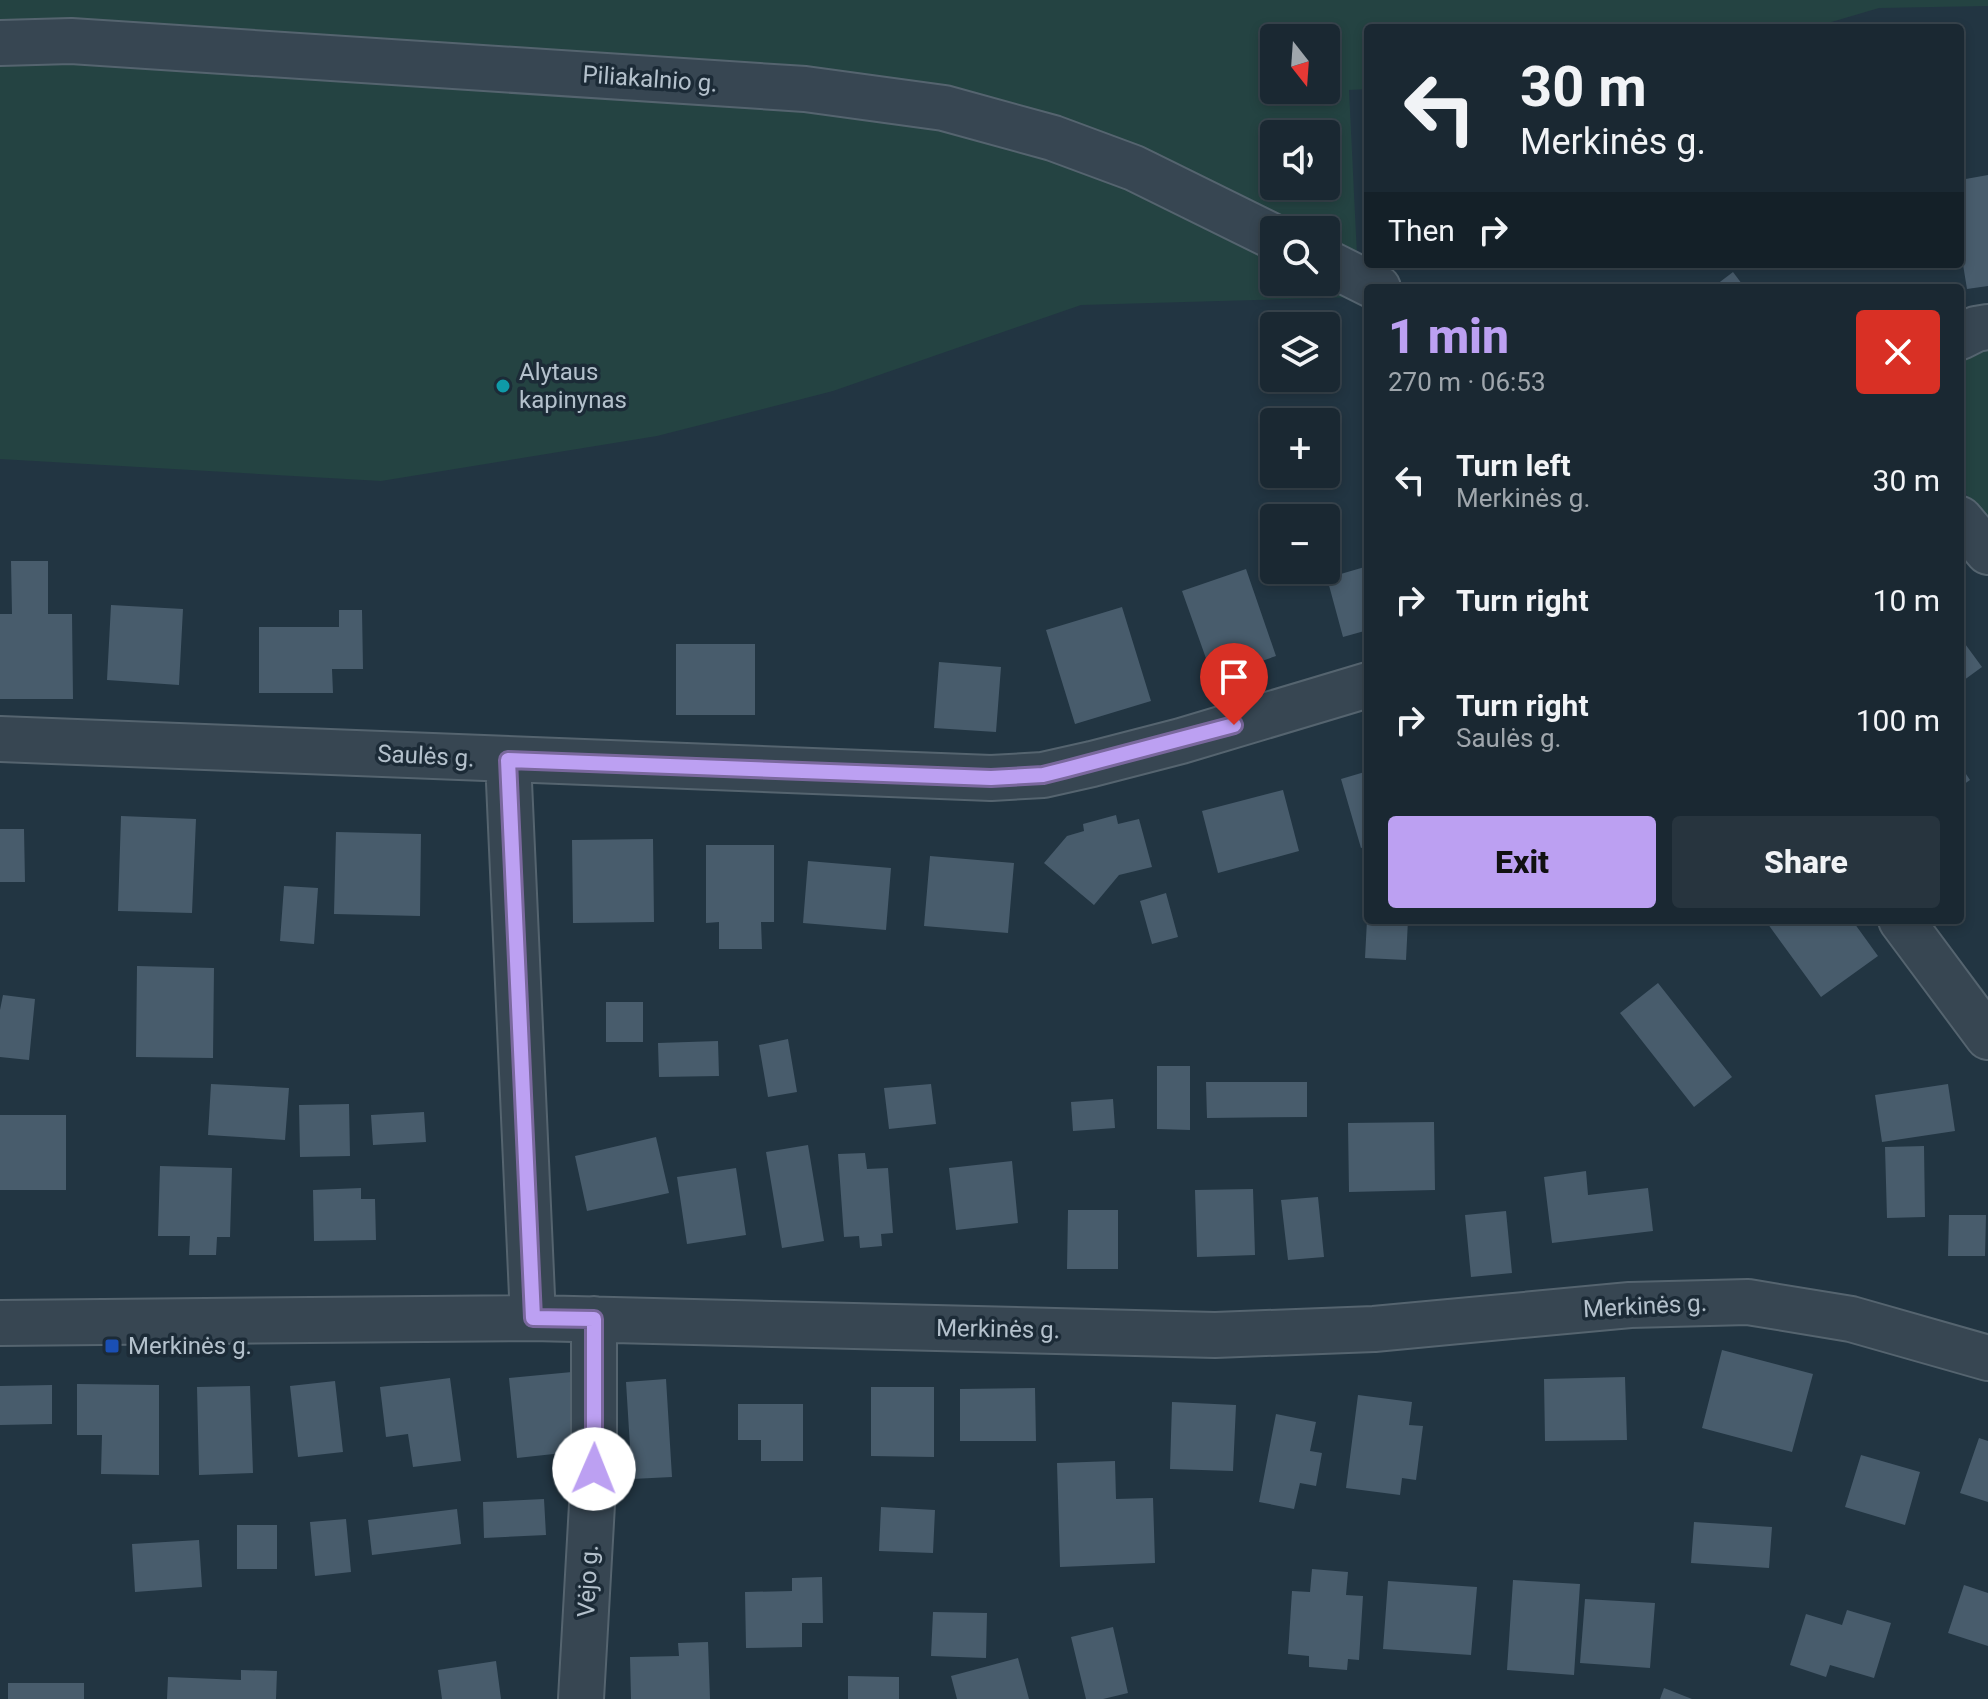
<!DOCTYPE html>
<html lang="en">
<head>
<meta charset="utf-8">
<style>
	:root { --surface:#1a2832; --page:#27343e; --text:#f1f3f6; --muted:#9fa6ac; --line:#38444d; --accent:#bca0f2 }
	body { margin:0; font-family:Roboto,sans-serif; background:var(--page); color:var(--text); height:100vh; display:flex; flex-direction:column; font-size:30px; white-space:nowrap }
	* { box-sizing:border-box; margin:0 }
	p { font-size:26px; color:var(--muted) }
	.icon { flex:none; width:44px; height:44px; fill:none; stroke:currentColor; stroke-width:2; stroke-linecap:round; stroke-linejoin:round }
	.map { position:relative; flex:1; overflow:hidden }
	.side { position:absolute; left:1364px; top:284px; width:600px; height:640px; display:flex; flex-direction:column; background:var(--surface); border-radius:8px; box-shadow:0 4px 12px #0003,0 0 0 2px var(--line) }
	.side>* { flex:none }
	.guide { position:absolute; left:1364px; top:24px; width:600px; height:244px; border-radius:8px; box-shadow:0 4px 12px #0003,0 0 0 2px var(--line); background:#1a2832; color:var(--text); overflow:hidden }
	.needle { width:52px; rotate:163deg }
	.tools { position:absolute; left:1260px; top:24px; display:grid; gap:16px }
	.tools a { display:grid; place-items:center; width:80px; height:80px; border-radius:8px; background:var(--surface); box-shadow:0 4px 12px #0003,0 0 0 2px var(--line); font-size:40px }
	.pin { position:absolute; display:grid; place-items:center; width:68px; height:68px; color:#fff; margin:-82px -34px; border-radius:50% 50% 50% 0; rotate:-45deg; box-shadow:0 0 8px #0007 }
	.pin .icon { rotate:45deg }
	.me { position:absolute; width:88px; margin:-44px; rotate:1deg; stroke-linejoin:round; filter:drop-shadow(0 0 6px #0008) }
	.turn { display:flex; align-items:center; gap:28px; height:168px; padding:0 24px; font-size:36px }
	.turn .icon { width:104px; height:104px; stroke-width:2.5 }
	.turn b { display:block; font-size:56px; line-height:68px }
	.then { display:flex; align-items:center; height:76px; padding:0 24px; background:#0003; gap:16px; font-size:30px }
	.round { display:grid; place-items:center; flex:none; width:84px; height:84px; border-radius:8px; background:var(--page) }
	.headline { display:flex; align-items:center; justify-content:space-between; height:136px; padding:0 24px }
	h1 { font-size:48px; font-weight:800; line-height:60px; color:var(--accent) }
	.action { display:flex; gap:16px; margin-top:auto; padding:16px 24px }
	.action a { flex:1; height:92px; border-radius:8px; background:var(--accent); color:#111; font-size:32px; font-weight:800; line-height:92px; text-align:center }
	.action a+a { background:var(--page); color:var(--text) }
	ul { padding:0; list-style:none }
	li { display:flex; align-items:center; gap:24px; height:120px; padding:0 24px }
	li div { flex:1 }
	li b { display:block; font-size:30px }
	li em { font-style:normal }
	.map>svg:first-child { display:block }
</style>
</head>
<body>
<div class="map">
<svg width="1988" height="1699" viewBox="0 0 1988 1699">
	<rect width="100%" height="100%" fill="#223542"/>
	<path fill="#244342" fill-rule="evenodd" d="M0,0H1988V6L1879,8L1811,28H1368V89L1349,90L1359,297L1081,305L833,391L657,436L381,481L0,459ZM1274,38H1326V90H1274ZM1274,134H1326V186H1274ZM1274,230H1326V282H1274Z
		M1988,343V523L1960,486V351Z"/>
	<path fill="#485c6c" d="M1988,175V286L1967,289L1960,246V180Z
		M1733,272L1745,288H1712Z
		M11,561H48V614H72L73,699H0V614H12Z
		M1368,566V630L1343,637L1327,578Z
		M1246,569L1276,656L1213,678L1182,591Z
		M111,605L183,609L179,685L107,680Z
		M1122,607L1151,701L1075,724L1046,630Z
		M339,610H362L363,669H332L333,693H259V627H339Z
		M1960,637L1982,667L1960,683Z
		M676,644H755V715H676Z
		M939,662L1001,667L996,732L934,728Z
		M1960,765L1970,780L1960,787Z
		M1368,771V846L1361,848L1341,779Z
		M1283,790L1299,851L1218,873L1202,811Z
		M1116,815L1118,824L1139,819L1152,867L1119,875L1094,905L1044,863L1067,836L1084,831L1083,824Z
		M121,816L196,819L192,913L118,911Z
		M0,829H24L25,882H0Z
		M336,832L421,834L420,916L334,914Z
		M653,839L654,922L573,923L572,840Z
		M706,845H774V922H761L762,949H719V922L706,923Z
		M930,856L1014,863L1008,933L924,926Z
		M808,861L891,868L886,930L803,923Z
		M284,886L318,888L314,944L280,941Z
		M1166,893L1178,937L1152,944L1140,901Z
		M1367,920H1408L1406,960L1365,958Z
		M1765,920H1852L1878,956L1821,997Z
		M137,966L214,968L213,1058L136,1057Z
		M1658,983L1732,1077L1694,1107L1620,1013Z
		M3,995L35,999L29,1060L0,1057V1010Z
		M606,1002H643V1042H606Z
		M788,1039L797,1092L768,1097L759,1045Z
		M718,1041L719,1076L659,1077L658,1043Z
		M1157,1066H1190V1130L1157,1129Z
		M1206,1082H1307V1117L1207,1118Z
		M211,1084L289,1088L285,1140L208,1135Z
		M931,1084L936,1124L889,1129L884,1088Z
		M1948,1084L1955,1131L1882,1142L1875,1095Z
		M1113,1099L1115,1128L1073,1131L1071,1102Z
		M349,1104L350,1156L300,1157L299,1105Z
		M424,1112L426,1142L373,1145L371,1115Z
		M0,1115H66V1190H0Z
		M1434,1122L1435,1190L1349,1192L1348,1123Z
		M656,1137L669,1193L587,1211L575,1156Z
		M808,1145L824,1241L782,1248L766,1152Z
		M1924,1146L1925,1217L1887,1218L1885,1147Z
		M865,1153L867,1169L888,1168L893,1233L881,1234L882,1246L860,1248L859,1236L844,1237L838,1154Z
		M1012,1161L1018,1223L956,1230L949,1168Z
		M160,1166L232,1168L230,1237H217L216,1255H189L190,1236H158Z
		M736,1168L746,1235L687,1244L677,1177Z
		M1586,1171L1588,1195L1648,1188L1653,1231L1552,1243L1544,1177Z
		M361,1188V1199H375L376,1240L314,1241L313,1190Z
		M1253,1189L1255,1255L1197,1257L1195,1190Z
		M1318,1197L1324,1257L1288,1260L1281,1200Z
		M1068,1210H1118V1269H1067Z
		M1506,1211L1512,1273L1471,1277L1465,1215Z
		M1949,1215H1986L1985,1256H1948Z
		M1722,1350L1813,1374L1792,1452L1702,1428Z
		M572,1372L581,1451L517,1458L509,1378Z
		M1625,1377L1627,1440L1545,1441L1544,1379Z
		M450,1378L461,1461L413,1467L408,1434L386,1437L380,1387Z
		M666,1379L672,1477L632,1479L626,1382Z
		M335,1381L343,1452L298,1457L290,1386Z
		M77,1384L159,1385V1475L101,1474L102,1435H77Z
		M52,1385V1424L0,1425V1386Z
		M250,1386L253,1473L199,1475L197,1387Z
		M871,1387H934V1457L871,1456Z
		M1035,1388L1036,1441H960V1389Z
		M1358,1395L1412,1402L1409,1425L1423,1426L1416,1480L1402,1478L1400,1495L1346,1488Z
		M1172,1402L1236,1405L1233,1471L1170,1469Z
		M738,1404H803V1461H761V1440H738Z
		M1276,1414L1316,1422L1310,1451L1322,1453L1316,1486L1300,1483L1294,1509L1259,1502Z
		M1979,1438L1988,1441V1502L1960,1493Z
		M1861,1455L1920,1472L1905,1525L1845,1507Z
		M1115,1461L1116,1499L1153,1498L1155,1563L1060,1567L1057,1463Z
		M544,1499L546,1535L484,1538L483,1502Z
		M881,1507L935,1510L933,1553L879,1551Z
		M457,1509L461,1544L372,1555L368,1520Z
		M346,1519L351,1572L315,1576L310,1522Z
		M1694,1522L1772,1527L1769,1568L1691,1563Z
		M237,1525H277V1569H237Z
		M199,1540L202,1587L135,1592L132,1544Z
		M1312,1569L1348,1572L1346,1595L1363,1596L1359,1660L1348,1659L1347,1670L1309,1667V1656L1288,1654L1292,1591L1310,1592Z
		M822,1577L823,1623H802V1647L746,1648L745,1592L792,1591V1578Z
		M1513,1580L1580,1584L1574,1675L1507,1670Z
		M1388,1581L1477,1587L1471,1655L1383,1649Z
		M1964,1585L1988,1593V1646L1948,1633Z
		M1585,1599L1655,1603L1650,1668L1580,1663Z
		M1847,1610L1891,1623L1874,1678L1830,1665L1826,1677L1790,1665L1806,1614L1842,1625Z
		M933,1612L987,1613L986,1658L931,1656Z
		M1113,1627L1128,1693L1103,1699H1086L1071,1637Z
		M708,1642L710,1699H631L630,1657L679,1656L678,1643Z
		M1018,1658L1029,1699H957L951,1676Z
		M496,1661L501,1699H442L438,1670Z
		M241,1670L277,1671L276,1699H167L168,1677L241,1680Z
		M848,1676L899,1677V1699H848Z
		M8,1683H84V1699H8Z
		M1664,1688L1692,1699H1660Z"/>
	<g fill="none" stroke-linecap="round" stroke-linejoin="round">
		<g stroke="#55646f" stroke-width="48">
			<path id="street" d="M0,43L71,41L805,89L944,108L1053,138L1134,168L1274,237
				M1326,262L1378,288
				M1960,337L1976,329L1988,327
				M1960,519L1988,552
				M0,739L991,778L1043,775L1092,764L1181,741L1368,685
				M508,760L533,1318
				M1901,920L1988,1037
				M0,1323L533,1318L1215,1335L1374,1329L1630,1305L1748,1302L1851,1319L1988,1358
				M581,1699L594,1469V1319"/>
		</g>
		<use href="#street" stroke="#374652" stroke-width="44"/>
	</g>
	<g fill="none" stroke-linecap="round" stroke-linejoin="round">
		<g stroke="#7a689d" stroke-width="20">
			<path id="route" d="M594,1469V1319L533,1318L508,760L991,778L1043,775L1067,769L1234,725"/>
		</g>
		<use href="#route" stroke="#bca0f2" stroke-width="14"/>
	</g>
	<circle fill="#0f9aa8" stroke="#1c2b37" stroke-width="3" cx="503" cy="386" r="8"/>
	<rect fill="#1a4fb4" stroke="#1c2b37" stroke-width="3" x="104" y="1338" width="16" height="16" rx="4"/>
	<g text-anchor="middle" dominant-baseline="central" stroke-width="7" stroke-linejoin="round" paint-order="stroke">
		<g font-size="24" fill="#b4c1cc" stroke="#1c2b37">
			<text transform="translate(650 79) rotate(4)">Piliakalnio g.</text>
			<text transform="translate(426 756) rotate(3)">Saulės g.</text>
			<text transform="translate(1645 1306) rotate(-3)">Merkinės g.</text>
			<text transform="translate(998 1329) rotate(1)">Merkinės g.</text>
			<text transform="translate(588 1581) rotate(-87)">Vėjo g.</text>
		</g>
		<g font-size="24" fill="#b4c1cc" stroke="#1c2b37" text-anchor="start">
			<text x="519" y="372">Alytaus<tspan x="519" dy="28">kapinynas</tspan></text>
			<text x="128" y="1346">Merkinės g.</text>
		</g>
	</g>
</svg>
<div class="tools">
<a><svg class="needle" viewBox="-14 -14 28 28"><path d="M0-13l5 13h-10z" fill="#e53935"/><path d="M0 13l5-13h-10z" fill="#9fa6ac"/></svg></a>
<a><svg class="icon" aria-label="sound" viewBox="0 0 24 24"><path d="M4 9h4l5-4v14l-5-4H4zM17 9q2 3 0 6"/></svg></a>
<a><svg class="icon" aria-label="search" viewBox="0 0 24 24"><circle cx="10" cy="10" r="6"/><path d="M15 15l6 6"/></svg></a>
<a><svg class="icon" aria-label="layers" viewBox="0 0 24 24"><path d="M12 4l9 5-9 5-9-5zM3 14l9 5 9-5"/></svg></a>
<a>+</a>
<a>−</a>
</div>
<div class="pin" style="left:1234px;top:725px;background:#d93025"><svg class="icon" aria-label="arrive" viewBox="0 0 24 24"><path d="M6 21V4h12l-3 4 3 4H6"/></svg></div>
<svg class="me" style="left:594px;top:1469px" viewBox="-20 -20 40 40"><circle r="19" fill="#fff"/><path d="M0-13L10 11 0 6-10 11z" fill="#bca0f2"/></svg>
<div class="guide">
<div class="turn"><svg class="icon" aria-label="left" viewBox="0 0 24 24"><path d="M17 20v-9H6M10 6l-5 5 5 5"/></svg><div><b>30 m</b>Merkinės g.</div></div>
<div class="then">Then<svg class="icon" aria-label="right" viewBox="0 0 24 24"><path d="M7 20v-9h11M14 6l5 5-5 5"/></svg></div>
</div>
<section class="side">
<div class="headline"><div><h1>1 min</h1><p>270 m · 06:53</p></div><a class="round" style="background:#d93025;color:#fff"><svg class="icon" aria-label="close" viewBox="0 0 24 24"><path d="M6 6l12 12M18 6L6 18"/></svg></a></div>
<ul>
<li><svg class="icon" aria-label="left" viewBox="0 0 24 24"><path d="M17 20v-9H6M10 6l-5 5 5 5"/></svg><div><b>Turn left</b><p>Merkinės g.</p></div><em>30 m</em></li>
<li><svg class="icon" aria-label="right" viewBox="0 0 24 24"><path d="M7 20v-9h11M14 6l5 5-5 5"/></svg><div><b>Turn right</b></div><em>10 m</em></li>
<li><svg class="icon" aria-label="right" viewBox="0 0 24 24"><path d="M7 20v-9h11M14 6l5 5-5 5"/></svg><div><b>Turn right</b><p>Saulės g.</p></div><em>100 m</em></li>
</ul>
<div class="action"><a>Exit</a><a>Share</a></div>
</section>
</div>
</body>
</html>
